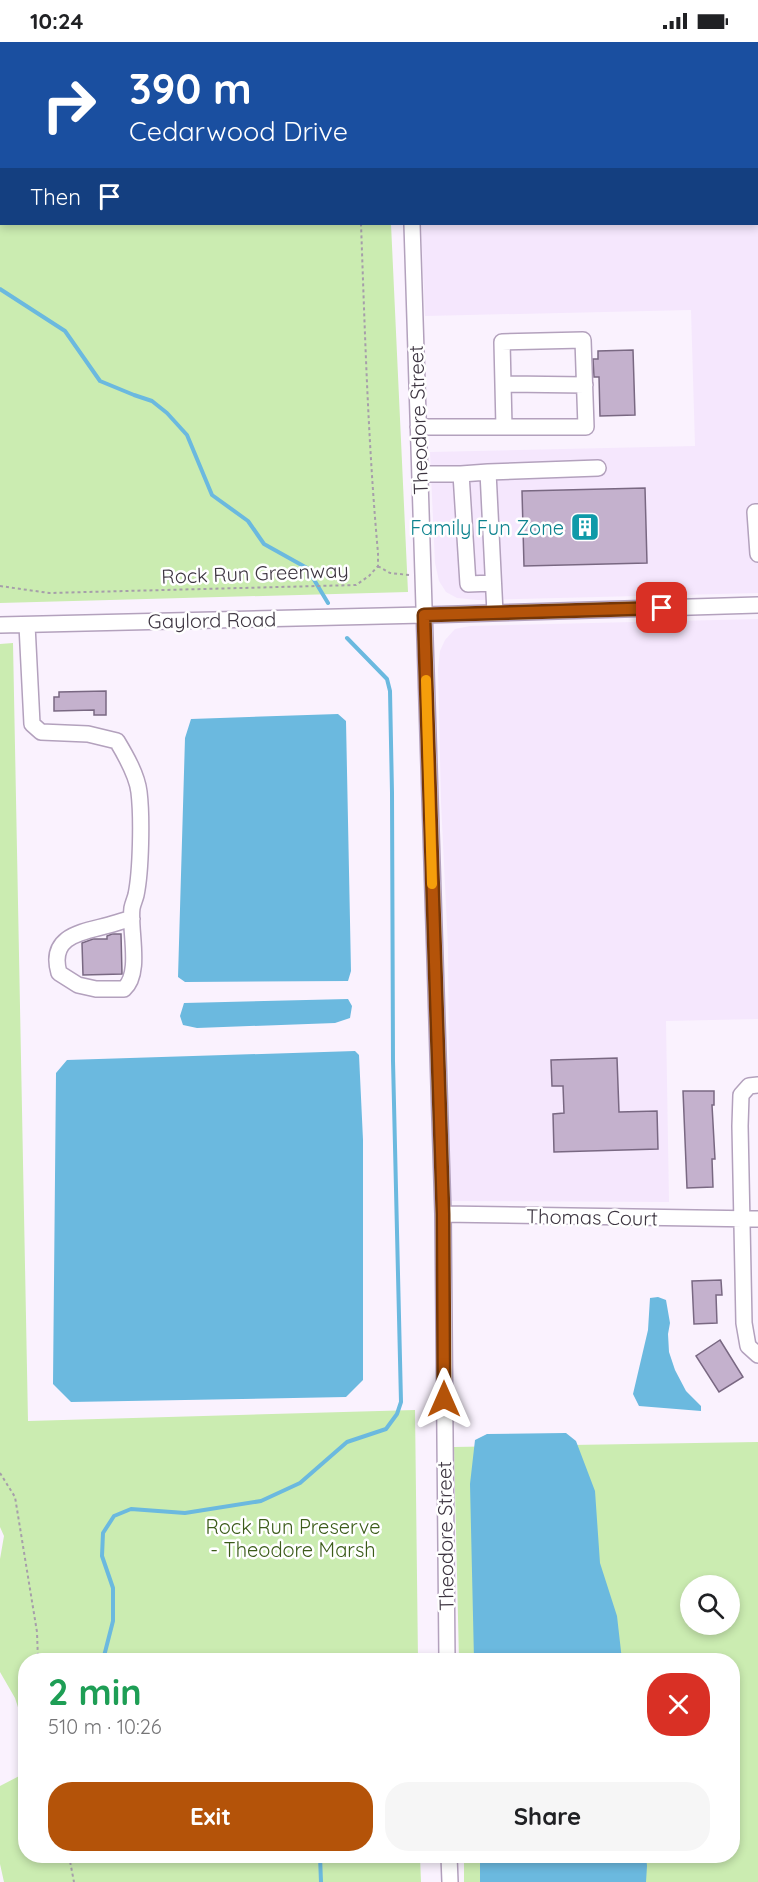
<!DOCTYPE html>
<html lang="en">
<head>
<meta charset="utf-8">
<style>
	:root { --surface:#fff; --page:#f6f6f6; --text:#202124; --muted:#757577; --accent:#b45309 }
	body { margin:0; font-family:Quicksand,sans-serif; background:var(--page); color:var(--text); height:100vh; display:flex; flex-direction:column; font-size:22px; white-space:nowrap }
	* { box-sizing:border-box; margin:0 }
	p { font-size:20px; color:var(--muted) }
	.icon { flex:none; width:33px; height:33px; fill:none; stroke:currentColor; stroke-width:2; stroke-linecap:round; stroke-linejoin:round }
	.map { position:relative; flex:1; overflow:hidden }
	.details { position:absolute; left:18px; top:1611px; width:722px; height:210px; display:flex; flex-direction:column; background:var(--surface); border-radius:24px; box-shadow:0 3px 9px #0003 }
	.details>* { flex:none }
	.guide { position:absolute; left:0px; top:0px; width:759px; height:183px; box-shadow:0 3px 9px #0003; background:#1a4fa0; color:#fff; overflow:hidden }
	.controls { position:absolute; left:680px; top:1533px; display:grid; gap:12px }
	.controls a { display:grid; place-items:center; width:60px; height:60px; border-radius:50%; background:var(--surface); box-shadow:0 3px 9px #0003; font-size:30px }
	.pin { position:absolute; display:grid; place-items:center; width:51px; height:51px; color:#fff; margin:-26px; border-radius:12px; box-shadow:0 3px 9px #0006 }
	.me { position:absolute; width:66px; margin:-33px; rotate:0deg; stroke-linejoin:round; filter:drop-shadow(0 0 4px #0008) }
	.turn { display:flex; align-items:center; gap:21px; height:126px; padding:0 30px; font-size:27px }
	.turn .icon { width:78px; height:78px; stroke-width:2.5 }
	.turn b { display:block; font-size:42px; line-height:51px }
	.then { display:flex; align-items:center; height:57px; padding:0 30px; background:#0003; gap:12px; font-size:22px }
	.round { display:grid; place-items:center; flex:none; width:63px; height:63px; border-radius:24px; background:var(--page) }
	.summary { display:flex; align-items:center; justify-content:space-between; height:102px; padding:0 30px }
	h1 { font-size:36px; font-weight:800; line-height:45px; color:#1e9e55 }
	.primary-button { display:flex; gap:12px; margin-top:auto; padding:12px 30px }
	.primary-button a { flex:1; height:69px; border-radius:24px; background:var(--accent); color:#fff; font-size:24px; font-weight:800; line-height:69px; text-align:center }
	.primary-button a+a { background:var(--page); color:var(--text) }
	.status { display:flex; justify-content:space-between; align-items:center; height:42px; padding:0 30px; background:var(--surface); direction:ltr }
	.status svg { height:16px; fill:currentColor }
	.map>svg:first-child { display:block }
</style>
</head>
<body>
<div class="status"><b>10:24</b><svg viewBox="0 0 49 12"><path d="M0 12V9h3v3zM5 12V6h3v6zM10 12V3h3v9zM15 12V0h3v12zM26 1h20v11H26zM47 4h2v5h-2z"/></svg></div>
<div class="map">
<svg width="758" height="1840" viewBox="0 0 758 1840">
	<rect width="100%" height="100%" fill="#faf2fe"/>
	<path fill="#f5e7fd" d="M414,0H679L680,1L414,2Z
		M758,106V551L478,558L457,556L446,550L439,539L435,521L430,410L695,404L691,268L425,274L421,182H758Z
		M758,577V977L666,979L669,1160L450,1159L448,906L441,760L438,627L440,609L445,598L455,587L470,584Z"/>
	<path fill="#cbecb1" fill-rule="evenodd" d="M0,0H383V2H2V182H391L408,550L0,561Z
		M13,601L28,1379L415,1368L418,1618H26L25,1687L15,1656L0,1630V1517L4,1494L0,1485V602Z
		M758,1400V1840H464V1814H732V1618H459L454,1405ZM690,1544H729V1582H690Z
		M25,1731L26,1814H420L421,1840H4L0,1822V1744Z"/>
	<path fill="#6bb9df" d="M338,672L346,679L351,929L348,939L185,940L178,935L185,696L191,677Z
		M348,957L352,964L350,976L335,981L197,986L183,983L180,974L184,961Z
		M355,1009L359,1013L363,1098V1338L346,1355L71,1360L53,1342L56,1031L67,1018Z
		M658,1255L666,1258L670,1281L668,1292L669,1310L675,1328L686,1349L701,1364V1369L639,1364L633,1352L648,1288L650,1256Z
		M566,1391L576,1399L595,1449L600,1521L617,1574L622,1618H474L470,1442L475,1398L487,1392Z
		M480,1814H646L647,1824L646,1840H480Z"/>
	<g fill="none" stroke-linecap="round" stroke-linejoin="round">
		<path stroke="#6bb9df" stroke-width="4" d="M0,247L65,289L100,339L134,353L152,359L167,371L187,393L212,453L248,479L264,502L307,526L328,561
			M103,1618L113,1579V1546L102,1514L103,1491L114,1474L131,1467L185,1471L261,1459L300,1441L347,1400L386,1387L397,1372L401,1360L393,1019L392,751L390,649L387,637L347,596
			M320,1814L321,1840"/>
	</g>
	<path fill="#c4b1cd" stroke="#796882" stroke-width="1.5" d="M633,308L635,373L600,374L599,335H594L593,317H598V309Z
		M645,446L647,521L524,524L522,449Z
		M106,649V673H94V668L54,669V655H59V650Z
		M112,892H121L122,932L83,933L82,901L93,897H107V894Z
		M617,1016L619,1070L657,1069L658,1107L554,1110L553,1072L564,1071L563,1044H552L551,1018Z
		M683,1049H714V1063H712L715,1117H712L713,1145L687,1146Z
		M721,1238L722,1253H716L717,1281L694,1282L692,1239Z
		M720,1298L743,1335L719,1350L696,1314Z"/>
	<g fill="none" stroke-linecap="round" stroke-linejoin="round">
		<g stroke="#b3a1bd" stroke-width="18">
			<path id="minor" d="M405,0V2
				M575,0V2
				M687,0V2
				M412,182L443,1172L447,1618
				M503,342L585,343
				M418,385H586L583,298L502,300L504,385
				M488,430L461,432L468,542L493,541
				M420,432H461
				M758,470H755L758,512
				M495,571L488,430L598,426
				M0,583L424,573L758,563
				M27,583L32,682L41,690L88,692L117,699C126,714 137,733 139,750C142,775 141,829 136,853C135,857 133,861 132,866C129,888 142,931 124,947H96L78,943L59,931C48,893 83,890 109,883C117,881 123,878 132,877
				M758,1043L749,1044L741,1053L740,1084L744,1281L748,1304L758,1313
				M443,1172L758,1177
				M449,1814L450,1840"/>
		</g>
		<path stroke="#a69eaa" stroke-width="2" stroke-dasharray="3 3" stroke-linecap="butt" d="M355,0V2
			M378,524L390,531L409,533
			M0,544L49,551L356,543L369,534L378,524V511C368,401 365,292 361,182
			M0,1431L15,1455L37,1590L38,1618
			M69,1814L74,1840"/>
		<use href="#minor" stroke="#fff" stroke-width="15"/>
	</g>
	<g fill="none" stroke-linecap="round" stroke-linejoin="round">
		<g stroke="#753606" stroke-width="15">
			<path id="route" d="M444,1357L443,1172L424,573L662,566"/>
		</g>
		<use href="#route" stroke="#b45309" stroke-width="10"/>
		<path stroke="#f59e0b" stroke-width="10" d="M426,638L432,842"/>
	</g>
	<defs>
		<g id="building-square" transform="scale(1.5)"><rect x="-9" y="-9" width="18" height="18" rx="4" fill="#0f9aa8" stroke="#fff"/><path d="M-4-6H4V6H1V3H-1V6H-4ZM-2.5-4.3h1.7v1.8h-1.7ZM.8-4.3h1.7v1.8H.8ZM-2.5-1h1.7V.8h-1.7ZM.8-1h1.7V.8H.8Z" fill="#fff"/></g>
	</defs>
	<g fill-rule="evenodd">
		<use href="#building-square" x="585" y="485"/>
	</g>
	<g text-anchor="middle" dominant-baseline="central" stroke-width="5" stroke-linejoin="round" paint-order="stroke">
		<g font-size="20" fill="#3d3541" stroke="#fff">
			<text transform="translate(418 378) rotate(-92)">Theodore Street</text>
			<text transform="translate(255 531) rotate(-2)">Rock Run Greenway</text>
			<text transform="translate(212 578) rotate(-1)">Gaylord Road</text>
			<text transform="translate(592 1175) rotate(1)">Thomas Court</text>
			<text transform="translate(445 1494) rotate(-91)">Theodore Street</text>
		</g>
		<g font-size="20" fill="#0d838f" stroke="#fff" text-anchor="end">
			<text x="564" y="485">Family Fun Zone</text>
		</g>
		<g font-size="20" fill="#3b5b19" stroke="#fff">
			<text x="293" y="1484">Rock Run Preserve<tspan x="293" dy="23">- Theodore Marsh</tspan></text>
		</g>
	</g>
</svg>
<div class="controls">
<a><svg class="icon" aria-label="search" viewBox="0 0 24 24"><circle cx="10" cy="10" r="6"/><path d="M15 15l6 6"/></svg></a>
</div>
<div class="pin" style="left:662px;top:566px;background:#d93025"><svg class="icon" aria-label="arrive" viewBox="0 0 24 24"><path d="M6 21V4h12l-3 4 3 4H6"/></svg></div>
<svg class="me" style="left:444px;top:1357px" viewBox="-20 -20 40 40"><path d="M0-17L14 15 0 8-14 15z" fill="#b45309" stroke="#fff" stroke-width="4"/></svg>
<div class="guide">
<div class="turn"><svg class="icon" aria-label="right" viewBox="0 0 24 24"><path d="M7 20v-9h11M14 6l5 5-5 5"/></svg><div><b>390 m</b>Cedarwood Drive</div></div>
<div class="then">Then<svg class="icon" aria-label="arrive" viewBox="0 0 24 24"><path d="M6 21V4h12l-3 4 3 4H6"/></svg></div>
</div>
<section class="details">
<div class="summary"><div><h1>2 min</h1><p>510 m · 10:26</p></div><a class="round" style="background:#d93025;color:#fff"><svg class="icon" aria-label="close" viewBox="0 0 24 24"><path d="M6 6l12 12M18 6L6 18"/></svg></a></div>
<div class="primary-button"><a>Exit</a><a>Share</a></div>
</section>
</div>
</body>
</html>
